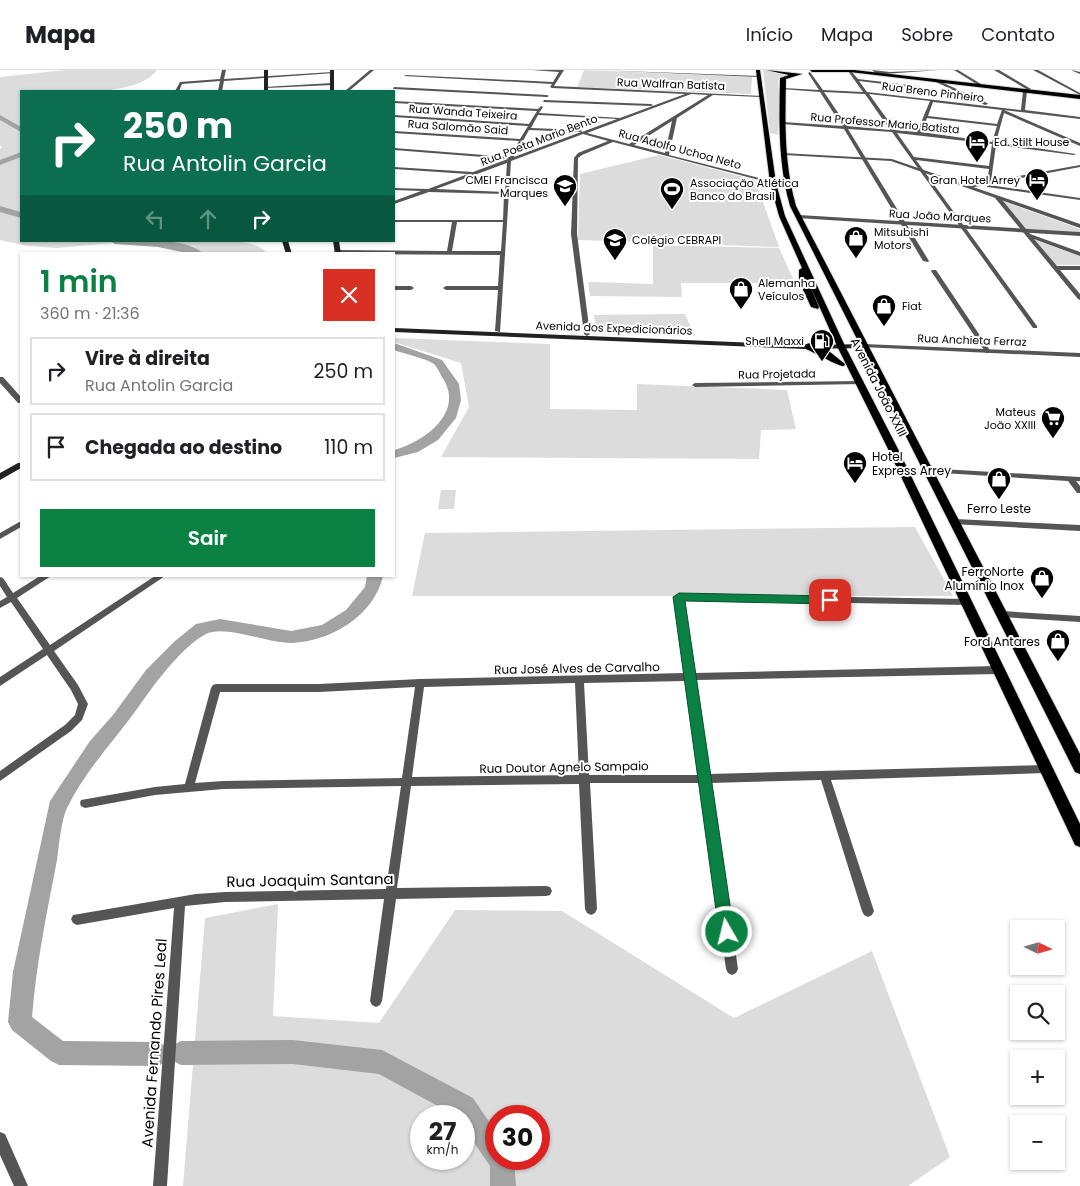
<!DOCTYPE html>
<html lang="pt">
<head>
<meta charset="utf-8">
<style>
	:root { --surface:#fff; --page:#f6f6f6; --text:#202124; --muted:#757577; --line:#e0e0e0; --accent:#0b8043 }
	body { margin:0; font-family:Poppins,sans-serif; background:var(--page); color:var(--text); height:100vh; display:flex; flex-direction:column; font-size:19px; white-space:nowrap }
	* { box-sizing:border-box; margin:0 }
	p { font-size:16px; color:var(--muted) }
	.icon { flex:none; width:28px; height:28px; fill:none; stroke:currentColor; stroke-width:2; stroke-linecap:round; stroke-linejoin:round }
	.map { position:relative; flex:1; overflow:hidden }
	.panel { position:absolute; left:20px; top:182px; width:375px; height:325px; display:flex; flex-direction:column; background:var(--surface); border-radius:0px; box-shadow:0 1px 4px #0004 }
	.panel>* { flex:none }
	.hud { position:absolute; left:20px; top:20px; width:375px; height:152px; border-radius:0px; box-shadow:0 1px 4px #0004; background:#0b6e4f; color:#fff; overflow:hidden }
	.needle { width:32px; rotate:95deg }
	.fabs { position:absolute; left:1010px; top:850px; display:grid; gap:10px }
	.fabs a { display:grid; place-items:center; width:55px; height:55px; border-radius:0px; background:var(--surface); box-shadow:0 1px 4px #0004; font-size:25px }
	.speed { position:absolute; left:410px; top:1035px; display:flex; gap:10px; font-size:25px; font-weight:700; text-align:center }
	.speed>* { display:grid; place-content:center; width:65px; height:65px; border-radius:50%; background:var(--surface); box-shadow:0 1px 4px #0004; line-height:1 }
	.speed small { font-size:12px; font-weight:400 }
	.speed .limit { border:8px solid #d22; background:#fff; color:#111 }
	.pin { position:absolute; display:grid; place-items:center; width:42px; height:42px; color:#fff; margin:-21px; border-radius:10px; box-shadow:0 2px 8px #0006 }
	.me { position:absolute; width:55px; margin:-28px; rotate:352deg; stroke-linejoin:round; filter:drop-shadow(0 0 4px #0008) }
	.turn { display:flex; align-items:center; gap:18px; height:105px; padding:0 20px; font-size:22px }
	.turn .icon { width:65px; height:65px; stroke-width:2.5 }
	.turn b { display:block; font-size:35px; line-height:42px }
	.lanes { display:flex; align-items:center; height:48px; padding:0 20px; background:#0003; justify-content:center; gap:25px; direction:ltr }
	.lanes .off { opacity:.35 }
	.round { display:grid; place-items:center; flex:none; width:52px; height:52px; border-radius:0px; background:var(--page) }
	.summary { display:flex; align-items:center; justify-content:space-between; height:85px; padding:0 20px }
	h1 { font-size:30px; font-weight:600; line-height:38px; color:var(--accent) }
	.cta { display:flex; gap:10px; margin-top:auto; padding:10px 20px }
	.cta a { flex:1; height:58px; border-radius:0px; background:var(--accent); color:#fff; font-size:20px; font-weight:600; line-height:58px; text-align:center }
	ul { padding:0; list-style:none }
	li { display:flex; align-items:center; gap:15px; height:68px; margin:0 10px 8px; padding:0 10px; border:2px solid var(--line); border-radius:0px }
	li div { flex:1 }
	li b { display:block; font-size:19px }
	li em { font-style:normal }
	header { display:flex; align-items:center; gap:30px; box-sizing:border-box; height:70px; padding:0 25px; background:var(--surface); border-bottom:1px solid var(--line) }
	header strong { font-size:24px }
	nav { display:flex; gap:28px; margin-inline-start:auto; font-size:18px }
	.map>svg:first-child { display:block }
</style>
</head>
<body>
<header>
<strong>Mapa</strong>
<nav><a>Início</a><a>Mapa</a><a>Sobre</a><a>Contato</a></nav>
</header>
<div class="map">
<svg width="1080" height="1116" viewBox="0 0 1080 1116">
	<rect width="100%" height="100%" fill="#fff"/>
	<path fill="#dcdcdc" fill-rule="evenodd" d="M65,0H157C137,29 54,21 21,21V171H135L57,178L28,176L0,170V79L2,77L0,76V7Z
		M584,0L752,7L751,24L577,17Z
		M763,0L787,5L778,11L780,35L778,65L770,63Z
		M659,85L755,110L779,177L578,170L580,104Z
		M1003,131L1080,159V162L1025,159Z
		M1031,168L1080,186V195H1054Z
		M164,171C189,171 252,164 267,183L198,184L182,175Z
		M653,175L779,178L795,213H681L682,227L590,226L588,212L653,214Z
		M685,244L695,266L596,261L594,245Z
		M394,268L550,274V339L637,340V314L787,320L796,359L761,360L759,389L441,387L469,337L461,293L394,272Z
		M441,420H456L454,439H438Z
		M915,457L953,526H412L425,463Z
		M278,834L273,946L379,953L455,840L562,841L734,948L872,881L950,1087L908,1116H183L205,848ZM421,1046H464V1089H421ZM539,1046V1089H496V1046Z"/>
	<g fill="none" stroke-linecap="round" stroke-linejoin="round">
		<path fill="#a3a3a3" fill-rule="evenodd" d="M0,45L21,57V62L0,50Z
			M21,82V87L0,95V90Z
			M0,136L21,142V148L0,142Z
			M110,171C136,171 184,166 204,184H191L158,177L115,174Z
			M394,273L442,290L459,314L461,330L456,348L438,370L418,382L394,388V380C424,372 466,342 442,307C440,303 437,297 434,294C425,288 404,284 394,280Z
			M367,506H383C374,546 331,571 292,573C270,574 224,554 206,564C181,577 153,616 137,639C113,672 85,701 67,738C61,751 59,775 57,790C47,842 36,894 32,947L63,971L158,972L166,976L169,983L173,975L181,971L293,970L382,980L473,1028L496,1062V1089H514L516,1116H490V1096L464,1058V1046H456L379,1004L293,994L181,995L173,991L170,984L166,992L158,996L59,995L51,991L12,960L8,952L13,902L50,731L90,671L113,645L146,600L175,571L196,554L220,549L291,561L322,555L346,540L365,517Z"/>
		<g stroke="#dbdbdb" stroke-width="2">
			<path id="primary" d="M756,0H760L776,113L785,146L845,276L898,379L1080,754V777L1075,775L888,379L837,276L807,209L819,237L818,239L811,237L799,211V200L802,198L779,146L770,113Z
				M766,0L802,4L786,9C785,52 784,94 796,136L1080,684V704L1075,702L790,136C778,94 779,51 780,8L789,5Z
				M810,0H854L1080,25V29L850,2H812Z
				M809,274L830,282L845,294L844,296C839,297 814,282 806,279V275Z"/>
		</g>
		<path fill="#555" fill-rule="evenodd" d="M222,0H226L224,9L332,2L334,3L224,11L222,21H218L220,11L182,14L179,21H175L180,12L220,9Z
			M532,0H564L554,16L762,26L760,27L713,25L677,48L669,85L775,112V114L613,72L582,85L578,88L577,164L590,264L587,266L584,264L571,164L574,88L578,83L608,71L583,64L511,91L500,262L495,261L498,220H446L443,218L446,216H498L500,185L337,184L334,182L337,180L447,181L452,152H394V150H503L504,124L429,122L394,134V131L421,121L394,120V118L428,119L468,104L394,99V97L473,102L508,89L394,80V78L510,87L519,71L394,63V61L520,69L528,56L394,47V45L529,54L537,41L394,33V31L538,39L541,36L543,37L539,43L620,48L685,24L552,18L550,17L552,14L404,6L406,5L553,12L559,2ZM691,24L708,25L629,74L587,63ZM538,45L617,49L582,62L581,60L531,58ZM672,51L665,83L634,75ZM529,60L581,62L514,87ZM507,93L505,122L436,119ZM457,152H503L501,181H452Z
			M596,0L760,6L758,7Z
			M850,0L858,9L917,16L935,22L933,23L909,22L908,20L925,21L917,18L859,11L867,22L1021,40L1023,21L1025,20L1027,21L1025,40L1080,47V49L1004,40L1080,73V76L1004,43L996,72L1076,84L1074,85L996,75L991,111L1080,95V97L969,118L967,117V116L987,112L989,99L916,90L1037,256V258H1033L892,62L848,59L929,191L928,192L923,191L844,59L782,54L783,52L842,56L820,22L781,19L783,18L819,20L808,3L810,2L823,20L863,22L848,1ZM824,22L865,24L890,60L847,56ZM869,24L930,31L917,62L895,60ZM933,32L1002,40L997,54L928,46ZM927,48L997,56L992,72L921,62ZM897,63L992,74L989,96L914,87Z
			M872,0L890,2L940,0L883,4L876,3Z
			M954,0H958L981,14L978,15Z
			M994,0H999L1031,19L1028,20Z
			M1033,0H1038L1080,23V25Z
			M1072,0L1080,2V4L1073,1Z
			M937,10L987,33L988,34L985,35L936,12Z
			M332,13L333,15L266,18L264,17Z
			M394,17L547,25L549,26L547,27L393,19Z
			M544,30L651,34L653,35L651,36L543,32Z
			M989,115L1080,128V130L987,117V116Z
			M995,126H999L1030,164L1080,182V186L1034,169L1057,196H1080V200H1060L1080,224V230L1078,229L995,128Z
			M932,200H936L991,282L990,283H986L931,201Z
			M394,216H411L414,218L411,220H394Z
			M860,311L862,312V314L695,317L692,315L695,313Z
			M924,398L1080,407V411H1076L1080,416V423H1077L1068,411L927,402L923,400Z
			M955,449L1080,455V461L952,454L951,452L952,450Z
			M21,451V457L0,469V463Z
			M40,506H51L17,528L50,575L155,506H165L54,581L78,615L88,634L82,650L71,661L0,711V701L65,655L75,645L78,634L71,620L47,585L0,616V607L43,579L11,532L0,538V531L7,527L0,516V507L3,508L13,523Z
			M679,524L966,529L970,532L966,535L684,530L694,603L998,596L1001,597L1003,600L1001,603L998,604L696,610L709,704L1046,695L1050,696L1051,699L1050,702L1046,703L831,710L874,841L872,845L868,847L864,845L862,841L821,710L711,713L738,899L736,903L732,905L728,903L726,899L700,713H590L597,839L595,843L591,845L587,843L585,839L579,714L411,716L397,818L546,816L550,817L552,821L550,825L546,826L396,829L382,931L380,935L376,937L372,935L370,931L384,829L225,832L185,836L167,1116H153L174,838L77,855L73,853L71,849L73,845L196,824L225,822L386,819L401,716L223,719L155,725L85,738L81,736L80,733L81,730L155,717L185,714L211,618L213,615L216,614H319L420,609L685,603L675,527ZM686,611L699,705H589L584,613ZM575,613L579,705L412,707L424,617ZM415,617L402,708L223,711L195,713L220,622H319Z
			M1002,541L1080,546V552L1002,547L998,544Z
			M0,1062L5,1064L28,1116H14L0,1085Z"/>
		<path fill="#555" fill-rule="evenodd" d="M370,0H374L349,21H345Z
			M782,83L892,89L1080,154V158L891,91L784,85Z
			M799,145L1080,162V166L797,148L796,147Z
			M864,274L1080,283V287L862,277L861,276Z
			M0,307H3L21,327V333H18L0,313Z"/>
		<path fill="#222" fill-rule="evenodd" d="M264,0H268V21H264Z
			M330,0H334V21H330Z
			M282,171H288L292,184H286Z
			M333,171H339L341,184H335Z
			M394,258L804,275L820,269L825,262L827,261L830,263L824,271L815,275L864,274L867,276L864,278L804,279L394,262Z
			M18,393H21V398L0,410V403Z"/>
		<use href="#primary" fill="#000" fill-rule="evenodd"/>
	</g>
	<path fill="#0b8043" stroke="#07532c" d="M679,523L830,526L835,530L830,534L685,531L734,862L732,867L727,869L721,867L719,862L673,527Z"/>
	<defs>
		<g id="hotel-pin" transform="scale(1.25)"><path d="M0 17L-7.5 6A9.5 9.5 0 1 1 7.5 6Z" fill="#000" stroke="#fff"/><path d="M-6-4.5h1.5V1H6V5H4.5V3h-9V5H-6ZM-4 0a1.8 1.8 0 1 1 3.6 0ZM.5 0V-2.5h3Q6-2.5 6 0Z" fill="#fff"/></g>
		<g id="school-pin" transform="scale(1.25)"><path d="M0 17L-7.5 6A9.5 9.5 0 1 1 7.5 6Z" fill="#000" stroke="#fff"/><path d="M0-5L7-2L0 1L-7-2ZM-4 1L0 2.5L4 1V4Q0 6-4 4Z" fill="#fff"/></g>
		<g id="stadium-pin" transform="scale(1.25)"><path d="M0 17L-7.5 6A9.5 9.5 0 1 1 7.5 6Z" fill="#000" stroke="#fff"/><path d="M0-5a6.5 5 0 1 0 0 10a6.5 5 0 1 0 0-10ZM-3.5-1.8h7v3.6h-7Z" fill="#fff"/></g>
		<g id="shop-pin" transform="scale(1.25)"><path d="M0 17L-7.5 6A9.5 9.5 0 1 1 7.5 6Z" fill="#000" stroke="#fff"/><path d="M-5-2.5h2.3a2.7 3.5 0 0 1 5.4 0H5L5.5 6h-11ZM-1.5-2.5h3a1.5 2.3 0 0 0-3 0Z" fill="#fff"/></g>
		<g id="fuel-pin" transform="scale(1.25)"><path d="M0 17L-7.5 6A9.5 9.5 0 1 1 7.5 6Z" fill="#000" stroke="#fff"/><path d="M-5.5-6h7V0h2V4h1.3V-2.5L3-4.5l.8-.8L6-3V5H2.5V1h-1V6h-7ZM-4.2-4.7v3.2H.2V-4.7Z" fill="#fff"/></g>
		<g id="supermarket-pin" transform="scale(1.25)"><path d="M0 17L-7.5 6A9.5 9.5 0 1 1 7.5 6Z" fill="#000" stroke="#fff"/><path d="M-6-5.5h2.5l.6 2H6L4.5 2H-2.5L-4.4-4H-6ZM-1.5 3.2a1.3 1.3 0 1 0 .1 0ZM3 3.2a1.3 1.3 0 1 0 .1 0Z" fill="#fff"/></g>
	</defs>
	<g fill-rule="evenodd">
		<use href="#hotel-pin" x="977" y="72"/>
		<use href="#hotel-pin" x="1037" y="110"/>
		<use href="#school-pin" x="565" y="116"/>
		<use href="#stadium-pin" x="672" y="119"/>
		<use href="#shop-pin" x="856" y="168"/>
		<use href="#school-pin" x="615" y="170"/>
		<use href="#shop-pin" x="741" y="219"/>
		<use href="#shop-pin" x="884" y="236"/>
		<use href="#fuel-pin" x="822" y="271"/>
		<use href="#supermarket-pin" x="1053" y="348"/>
		<use href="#hotel-pin" x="855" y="393"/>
		<use href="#shop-pin" x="999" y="409"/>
		<use href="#shop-pin" x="1042" y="508"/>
		<use href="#shop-pin" x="1058" y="571"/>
	</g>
	<g text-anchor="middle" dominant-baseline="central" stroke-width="4" stroke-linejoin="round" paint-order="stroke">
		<g font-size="11" fill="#000" stroke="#fff">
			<text transform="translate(671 14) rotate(2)">Rua Walfran Batista</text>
			<text transform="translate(933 22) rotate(7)">Rua Breno Pinheiro</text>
			<text transform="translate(463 42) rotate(4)">Rua Wanda Teixeira</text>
			<text transform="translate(885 53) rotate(5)">Rua Professor Mario Batista</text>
			<text transform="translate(458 57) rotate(4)">Rua Salomão Said</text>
			<text transform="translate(539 70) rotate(-21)">Rua Poeta Mario Bento</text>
			<text transform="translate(680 79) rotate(15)">Rua Adolfo Uchoa Neto</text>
			<text transform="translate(940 146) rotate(3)">Rua João Marques</text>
			<text transform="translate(614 258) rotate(2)">Avenida dos Expedicionários</text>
			<text transform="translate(972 270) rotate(2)">Rua Anchieta Ferraz</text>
			<text transform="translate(777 304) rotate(-1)">Rua Projetada</text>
		</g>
		<g font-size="11" fill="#000" stroke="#fff" text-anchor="start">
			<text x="994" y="72">Ed. Stilt House</text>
			<text x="548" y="110" text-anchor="end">CMEI Francisca<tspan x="548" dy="13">Marques</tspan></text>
			<text x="1020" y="110" text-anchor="end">Gran Hotel Arrey</text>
			<text x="690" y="113">Associação Atlética<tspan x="690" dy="13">Banco do Brasil</tspan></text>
			<text x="874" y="162">Mitsubishi<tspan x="874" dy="13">Motors</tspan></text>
			<text x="632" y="170">Colégio CEBRAPI</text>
			<text x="758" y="213">Alemanha<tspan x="758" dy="13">Veículos</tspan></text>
			<text x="902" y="236">Fiat</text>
			<text x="804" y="271" text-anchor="end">Shell Maxxi</text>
			<text x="1036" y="342" text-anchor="end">Mateus<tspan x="1036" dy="13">João XXIII</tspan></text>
		</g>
		<g font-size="12" fill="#000" stroke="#fff">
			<text transform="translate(879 317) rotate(63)">Avenida João XXIII</text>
			<text transform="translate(577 598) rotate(-1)">Rua José Alves de Carvalho</text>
			<text transform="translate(564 697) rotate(-1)">Rua Doutor Agnelo Sampaio</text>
		</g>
		<g font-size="12" fill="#000" stroke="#fff" text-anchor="end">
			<text x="872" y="386" text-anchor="start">Hotel<tspan x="872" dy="14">Express Arrey</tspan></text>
			<text x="999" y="438" text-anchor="middle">Ferro Leste</text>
			<text x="1024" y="501">FerroNorte<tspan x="1024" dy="14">Alumínio Inox</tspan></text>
			<text x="1040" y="571">Ford Antares</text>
		</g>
		<g font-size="15" fill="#000" stroke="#fff">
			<text transform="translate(310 810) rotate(-1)">Rua Joaquim Santana</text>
			<text transform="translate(154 973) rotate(-86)">Avenida Fernando Pires Leal</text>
		</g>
	</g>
</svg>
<div class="fabs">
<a><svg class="needle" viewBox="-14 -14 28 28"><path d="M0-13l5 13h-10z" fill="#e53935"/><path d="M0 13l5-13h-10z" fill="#757577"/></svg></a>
<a><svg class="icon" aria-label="search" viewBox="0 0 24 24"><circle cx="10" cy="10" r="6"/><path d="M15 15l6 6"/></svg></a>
<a>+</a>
<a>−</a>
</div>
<div class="speed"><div>27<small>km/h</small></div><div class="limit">30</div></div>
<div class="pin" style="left:830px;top:530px;background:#d93025"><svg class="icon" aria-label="arrive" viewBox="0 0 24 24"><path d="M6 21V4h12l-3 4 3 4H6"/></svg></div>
<svg class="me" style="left:727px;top:862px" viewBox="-20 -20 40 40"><circle r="17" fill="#0b8043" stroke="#fff" stroke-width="3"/><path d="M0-11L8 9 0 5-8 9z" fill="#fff"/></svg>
<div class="hud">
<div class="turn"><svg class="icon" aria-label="right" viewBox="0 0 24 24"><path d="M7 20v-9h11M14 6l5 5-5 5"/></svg><div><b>250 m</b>Rua Antolin Garcia</div></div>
<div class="lanes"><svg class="icon off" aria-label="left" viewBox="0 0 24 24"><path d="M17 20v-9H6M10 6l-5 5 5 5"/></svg><svg class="icon off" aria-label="ahead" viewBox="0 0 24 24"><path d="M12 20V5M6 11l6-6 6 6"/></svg><svg class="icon" aria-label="right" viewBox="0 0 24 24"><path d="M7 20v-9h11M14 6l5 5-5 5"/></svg></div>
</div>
<section class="panel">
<div class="summary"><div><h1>1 min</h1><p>360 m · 21:36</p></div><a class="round" style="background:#d93025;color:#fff"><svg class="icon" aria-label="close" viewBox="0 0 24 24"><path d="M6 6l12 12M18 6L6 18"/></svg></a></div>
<ul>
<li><svg class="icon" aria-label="right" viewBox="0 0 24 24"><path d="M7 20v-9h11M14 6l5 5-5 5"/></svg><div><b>Vire à direita</b><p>Rua Antolin Garcia</p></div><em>250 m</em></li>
<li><svg class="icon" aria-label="arrive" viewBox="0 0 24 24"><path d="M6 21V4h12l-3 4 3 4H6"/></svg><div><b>Chegada ao destino</b></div><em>110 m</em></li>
</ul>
<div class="cta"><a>Sair</a></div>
</section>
</div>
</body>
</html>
